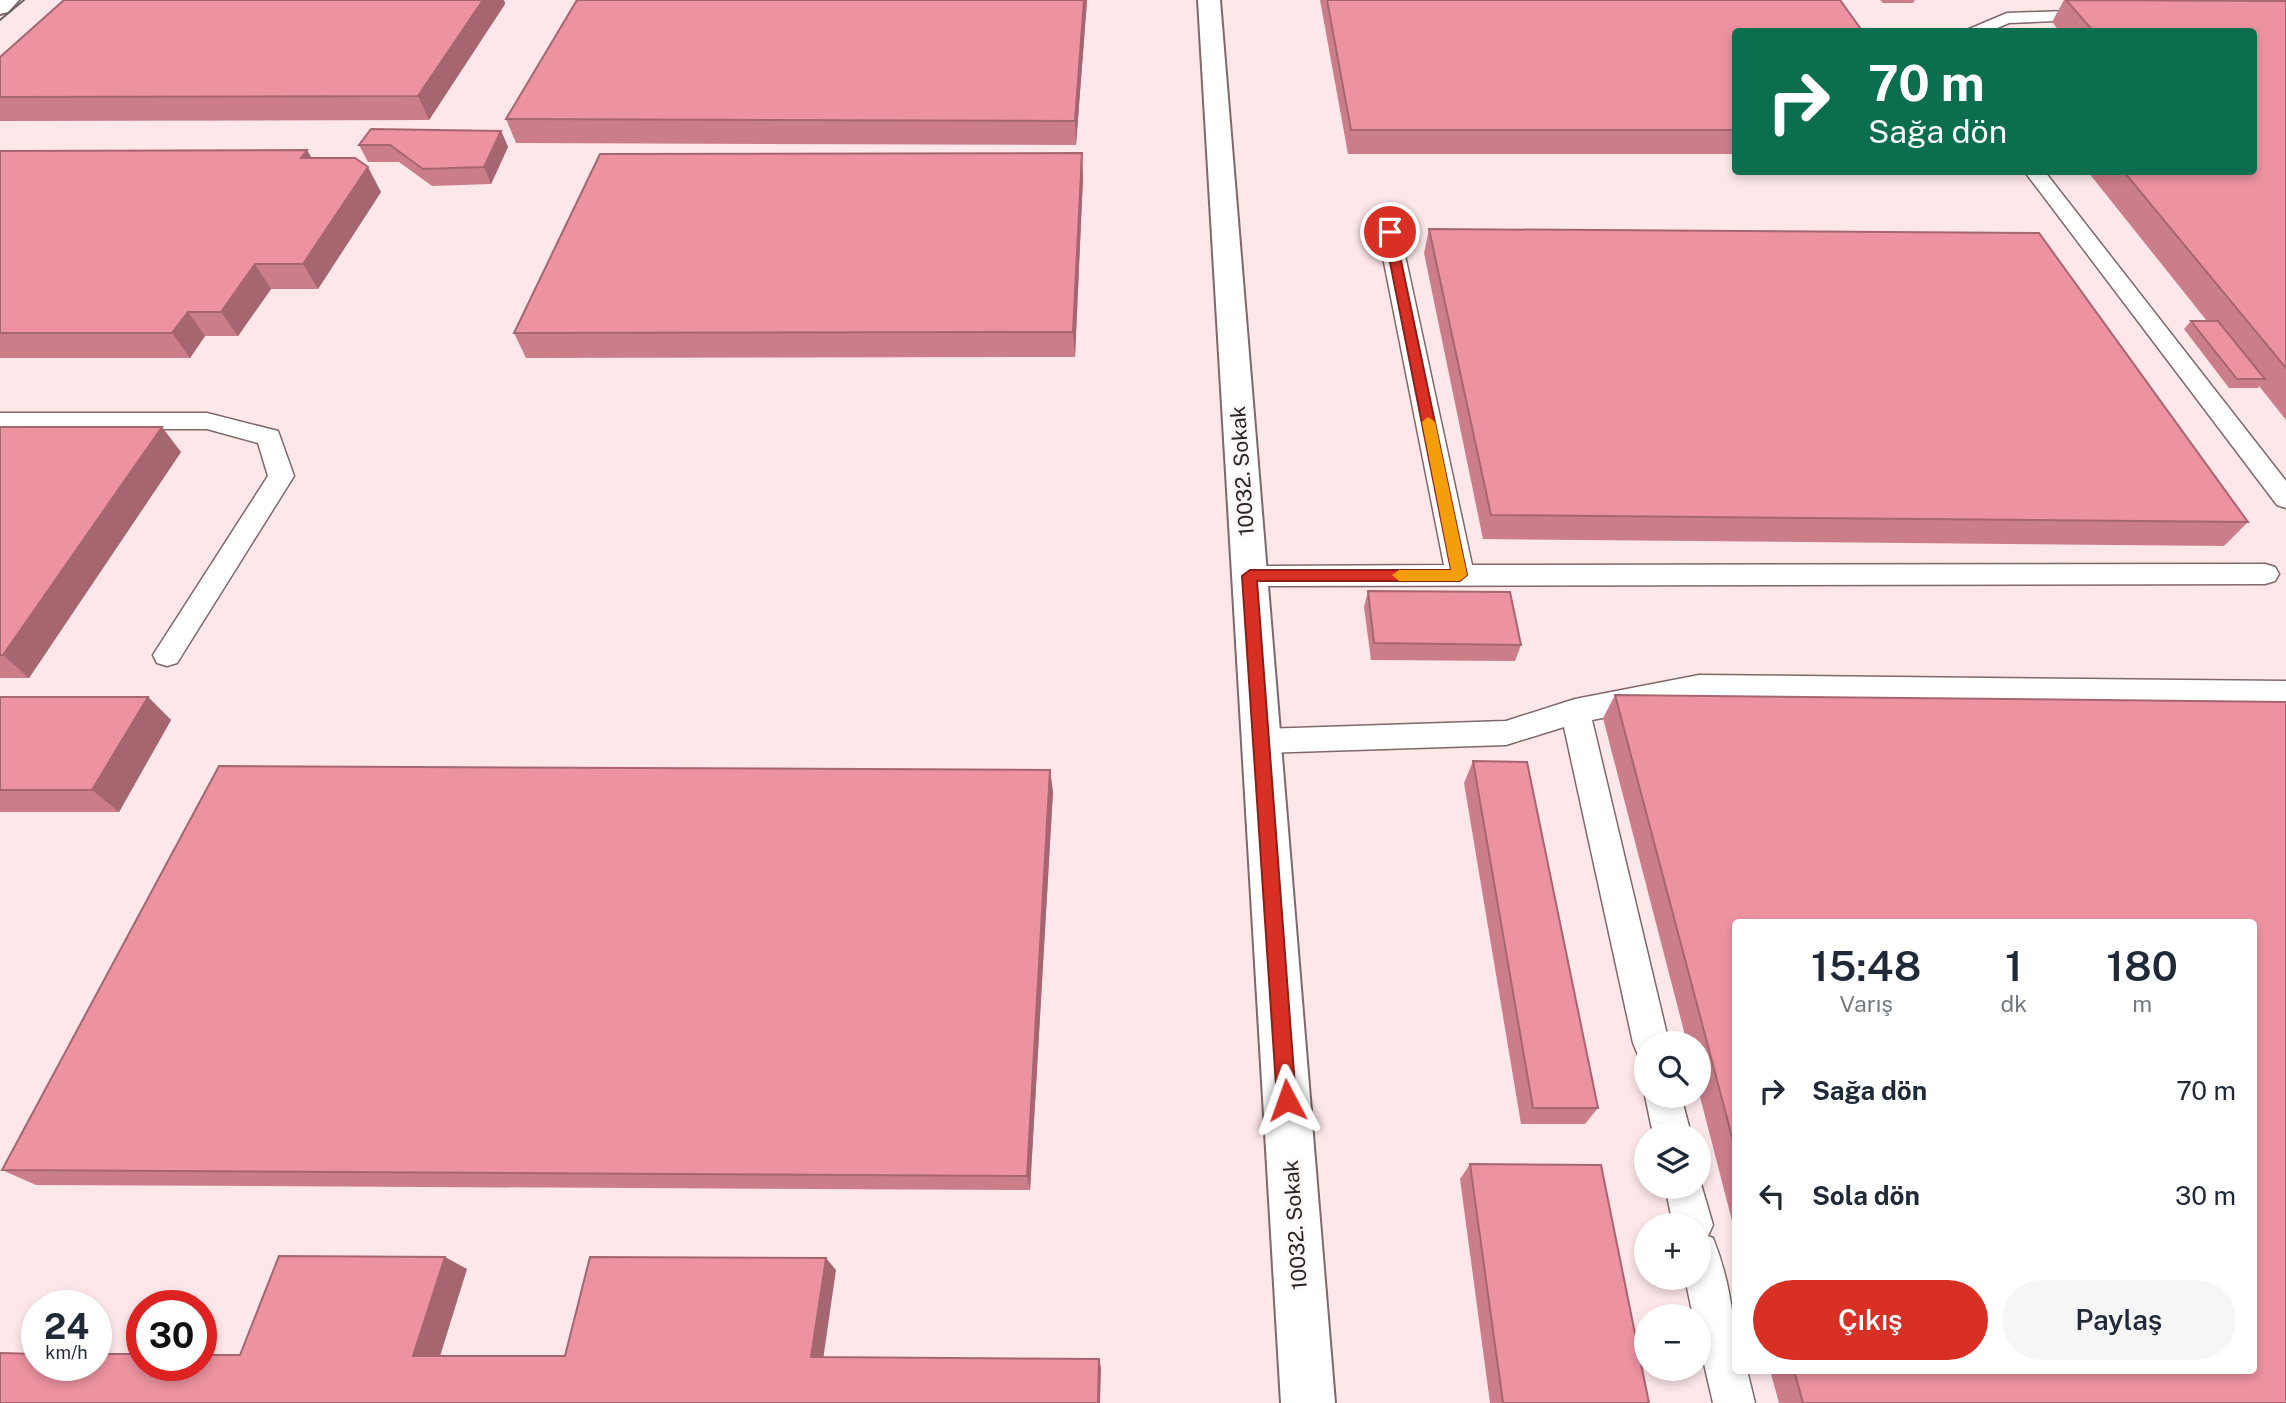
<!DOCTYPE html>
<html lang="tr">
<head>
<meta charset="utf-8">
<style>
	:root { --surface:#fff; --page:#f6f6f7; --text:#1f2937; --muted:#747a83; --accent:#d93025 }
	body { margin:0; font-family:"Public Sans",sans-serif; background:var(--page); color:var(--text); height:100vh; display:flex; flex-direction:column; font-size:26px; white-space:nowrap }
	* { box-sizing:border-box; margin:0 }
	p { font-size:23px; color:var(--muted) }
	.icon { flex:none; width:38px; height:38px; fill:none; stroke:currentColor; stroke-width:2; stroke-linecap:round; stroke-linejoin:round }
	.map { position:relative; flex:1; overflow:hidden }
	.drawer { position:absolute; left:1732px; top:919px; width:525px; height:455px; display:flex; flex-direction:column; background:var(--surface); border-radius:7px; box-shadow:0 4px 10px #0003 }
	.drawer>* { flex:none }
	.hud { position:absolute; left:1732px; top:28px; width:525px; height:147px; border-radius:7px; box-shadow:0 4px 10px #0003; background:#0b6e4f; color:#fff; overflow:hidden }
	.tools { position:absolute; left:1634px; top:1031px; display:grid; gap:14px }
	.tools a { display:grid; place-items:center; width:77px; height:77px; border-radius:50%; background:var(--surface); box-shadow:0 4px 10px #0003; font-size:35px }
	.speed { position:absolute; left:21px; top:1290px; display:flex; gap:14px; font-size:35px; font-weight:700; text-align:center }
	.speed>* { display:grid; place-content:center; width:91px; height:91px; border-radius:50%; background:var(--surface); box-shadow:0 4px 10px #0003; line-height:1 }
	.speed small { font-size:18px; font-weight:400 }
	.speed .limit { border:10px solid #d22; background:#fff; color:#111 }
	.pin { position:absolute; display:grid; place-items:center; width:60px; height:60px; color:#fff; margin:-30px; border:4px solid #fff; border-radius:50%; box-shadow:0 2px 7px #0007 }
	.me { position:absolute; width:77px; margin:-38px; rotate:356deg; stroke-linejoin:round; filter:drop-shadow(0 0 5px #0008) }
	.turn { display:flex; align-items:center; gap:24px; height:147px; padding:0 21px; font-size:32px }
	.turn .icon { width:91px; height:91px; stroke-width:2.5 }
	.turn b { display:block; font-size:49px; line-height:60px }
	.eta { display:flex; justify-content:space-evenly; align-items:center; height:119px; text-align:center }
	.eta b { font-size:42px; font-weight:600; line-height:49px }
	.button { display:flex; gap:14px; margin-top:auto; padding:14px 21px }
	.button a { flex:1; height:80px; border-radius:42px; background:var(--accent); color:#fff; font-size:28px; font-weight:600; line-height:80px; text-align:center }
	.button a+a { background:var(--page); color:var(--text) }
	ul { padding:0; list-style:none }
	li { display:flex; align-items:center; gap:21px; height:105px; padding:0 21px }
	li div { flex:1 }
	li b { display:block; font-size:26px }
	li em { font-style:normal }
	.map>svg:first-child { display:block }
</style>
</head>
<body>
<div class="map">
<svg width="2286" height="1403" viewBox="0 0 2286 1403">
	<rect width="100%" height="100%" fill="#fde7e9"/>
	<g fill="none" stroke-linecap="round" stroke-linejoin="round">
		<g stroke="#7f686a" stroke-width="3">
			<path id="lane" d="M2097,10L2106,15L2103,19L2009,23L1988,32H1962L2007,13Z
				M2025,172H2045L2286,481V508L2277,505Z
				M1389,226L1400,232L1472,565L2265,564L2275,567L2279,574L2275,581L2265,584L1250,586L1240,583L1236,576L1240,569L1250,566L1444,565L1378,232Z
				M0,413H207L278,431L294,476L177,663L167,666L157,663L153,655L268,476L258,443L207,429H0Z
				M1699,675L2286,681V705L1699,699L1592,720L1669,1043H1647V1059L1638,1055L1633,1043L1564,727L1506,745L1261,753L1250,750L1246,741L1250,732L1261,729L1506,721L1575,699Z
				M1647,1091V1096H1681L1691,1134H1653L1645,1096Z
				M1699,1177L1713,1225L1708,1236L1713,1238C1730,1280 1736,1325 1736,1370H1747L1755,1403H1713L1699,1342V1316H1693L1685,1278H1699V1225H1673L1665,1186H1699Z"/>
		</g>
		<g stroke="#7f686a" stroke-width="4">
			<path id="street" d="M1198,0H1220L1335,1403H1281Z"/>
		</g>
		<g stroke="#7f686a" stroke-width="4">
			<path id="secondary" d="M0,0H19L8,12L0,14Z"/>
		</g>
		<use href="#lane" fill="#fff" fill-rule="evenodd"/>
		<use href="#street" fill="#fff" fill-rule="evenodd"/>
		<use href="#secondary" fill="#fff" fill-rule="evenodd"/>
		<path stroke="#6d6061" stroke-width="2" d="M0,20L24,0"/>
	</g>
	<path fill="#cb7e8a" d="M64,0H504L505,4L429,120L0,121V57Z
		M1087,0L1076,145L516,143L506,119Z
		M1320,0H1840L1736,32V154H1348Z
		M1880,0H1915L1913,3H1883Z
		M2064,0L2286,1V420L2259,386L2258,388H2229L2184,329L2191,321H2207L2088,172H2254V32H2060L2052,22Z
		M501,131L508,147L491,184L432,186L399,162H368L359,145Z
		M0,151L312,158L381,192L318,289H271L238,336H205L190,358H0Z
		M1083,177L1075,357L526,358L514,333Z
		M1429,229L2248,522L2224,546L1483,539L1424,253Z
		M0,427L181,452L29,678H0Z
		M1368,591L1521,645L1515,661L1371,660L1364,607Z
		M1615,695L2286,1403H1779L1770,1370H2254L1736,922V1236L1699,1093V1043H1687L1603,718Z
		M0,697H148L171,720L119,812H0Z
		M1473,761L1598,1108L1585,1124H1521L1464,783Z
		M1053,791L1030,1190L36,1185L2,1170Z
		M1470,1164L1649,1403H1490L1460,1179Z"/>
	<path fill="#a56670" d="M483,0H504L505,4L429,120L418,96Z
		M1084,0H1087L1076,145L1075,121Z
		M501,131L508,147L491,184L484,167Z
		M307,150L321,174L301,158Z
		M1082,153L1083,177L1075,357L1073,332Z
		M368,167L381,192L318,289L303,264Z
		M255,264L271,289L238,336L221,312Z
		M188,312L205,336L190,358L172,333Z
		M162,427L181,452L29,678L3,655Z
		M148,697L171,720L119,812L92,790Z
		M1050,770L1053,791L1030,1190L1027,1176Z
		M445,1257L467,1269L437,1366L413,1356Z
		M826,1258L836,1270L822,1367L811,1357Z
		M1099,1359L1101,1368L1100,1403H1098Z"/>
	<path fill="#ec92a0" stroke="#a56670" stroke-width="2" d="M64,0H483L418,96L0,97V57Z
		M577,0H1084L1075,121L506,119Z
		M1327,0H1840L1863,32H1736V130H1351Z
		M2066,0L2286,1V368L2124,172H2254V32H2094Z
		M371,129L501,131L484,167L423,169L390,145H359Z
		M307,150L301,158H355L368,167L303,264H255L221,312H188L172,333H0V151Z
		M1082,153L1073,332L514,333L600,154Z
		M1429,229L2039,233L2248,522L1491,515Z
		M2191,321H2218L2265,379H2237Z
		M0,427H162L3,655H0Z
		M1368,591L1510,592L1521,645L1374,643Z
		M1615,695L2286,702V1403H1803L1794,1370H2254V922H1736V1152Z
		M0,697H148L92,790H0Z
		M1473,761L1527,762L1598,1108H1533Z
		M219,766L1050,770L1027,1176L2,1170Z
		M1470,1164L1601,1165L1649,1403H1503Z
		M279,1256L445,1257L413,1356H565L590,1257L826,1258L811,1357L1099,1359L1098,1403H0V1353L37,1354V1365H96V1354H142V1365H201V1355H240Z"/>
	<path fill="#d93025" stroke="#8d1f18" stroke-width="2" d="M1390,228L1395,232L1467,575L1460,581H1257L1296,1100L1294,1107L1287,1110L1280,1107L1277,1100L1242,576L1250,570H1451L1384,232Z"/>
	<path fill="#f59e0b" d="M1428,417L1435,422L1467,575L1460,581H1399L1392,575L1399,570H1451L1422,422Z"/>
	<g text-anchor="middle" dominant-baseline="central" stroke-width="6" stroke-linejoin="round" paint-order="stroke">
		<g font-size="21" fill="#2e2425" stroke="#fef9f9">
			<text transform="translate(1242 471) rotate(-94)">10032. Sokak</text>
			<text transform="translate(1295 1225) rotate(-94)">10032. Sokak</text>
		</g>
	</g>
</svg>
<div class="tools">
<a><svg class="icon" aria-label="search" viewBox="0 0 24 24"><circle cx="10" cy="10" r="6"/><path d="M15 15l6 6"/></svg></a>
<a><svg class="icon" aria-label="layers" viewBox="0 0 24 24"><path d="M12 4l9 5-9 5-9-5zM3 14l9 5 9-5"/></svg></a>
<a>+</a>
<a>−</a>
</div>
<div class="speed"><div>24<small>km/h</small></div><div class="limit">30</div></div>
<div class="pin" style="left:1390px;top:232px;background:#d93025"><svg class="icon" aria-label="arrive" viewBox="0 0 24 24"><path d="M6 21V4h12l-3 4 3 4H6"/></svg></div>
<svg class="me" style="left:1287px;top:1100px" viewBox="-20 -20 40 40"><path d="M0-17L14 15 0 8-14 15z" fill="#d93025" stroke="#fff" stroke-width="4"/></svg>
<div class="hud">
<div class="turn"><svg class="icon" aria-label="right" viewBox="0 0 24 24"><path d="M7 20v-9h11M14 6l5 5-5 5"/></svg><div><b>70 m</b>Sağa dön</div></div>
</div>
<section class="drawer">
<div class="eta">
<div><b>15:48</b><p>Varış</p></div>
<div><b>1</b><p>dk</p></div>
<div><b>180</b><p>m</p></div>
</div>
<ul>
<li><svg class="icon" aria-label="right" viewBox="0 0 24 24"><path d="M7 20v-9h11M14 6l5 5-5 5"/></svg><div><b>Sağa dön</b></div><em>70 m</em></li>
<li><svg class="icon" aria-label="left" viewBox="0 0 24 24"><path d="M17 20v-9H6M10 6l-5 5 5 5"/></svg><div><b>Sola dön</b></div><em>30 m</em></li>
</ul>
<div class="button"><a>Çıkış</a><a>Paylaş</a></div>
</section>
</div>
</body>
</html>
